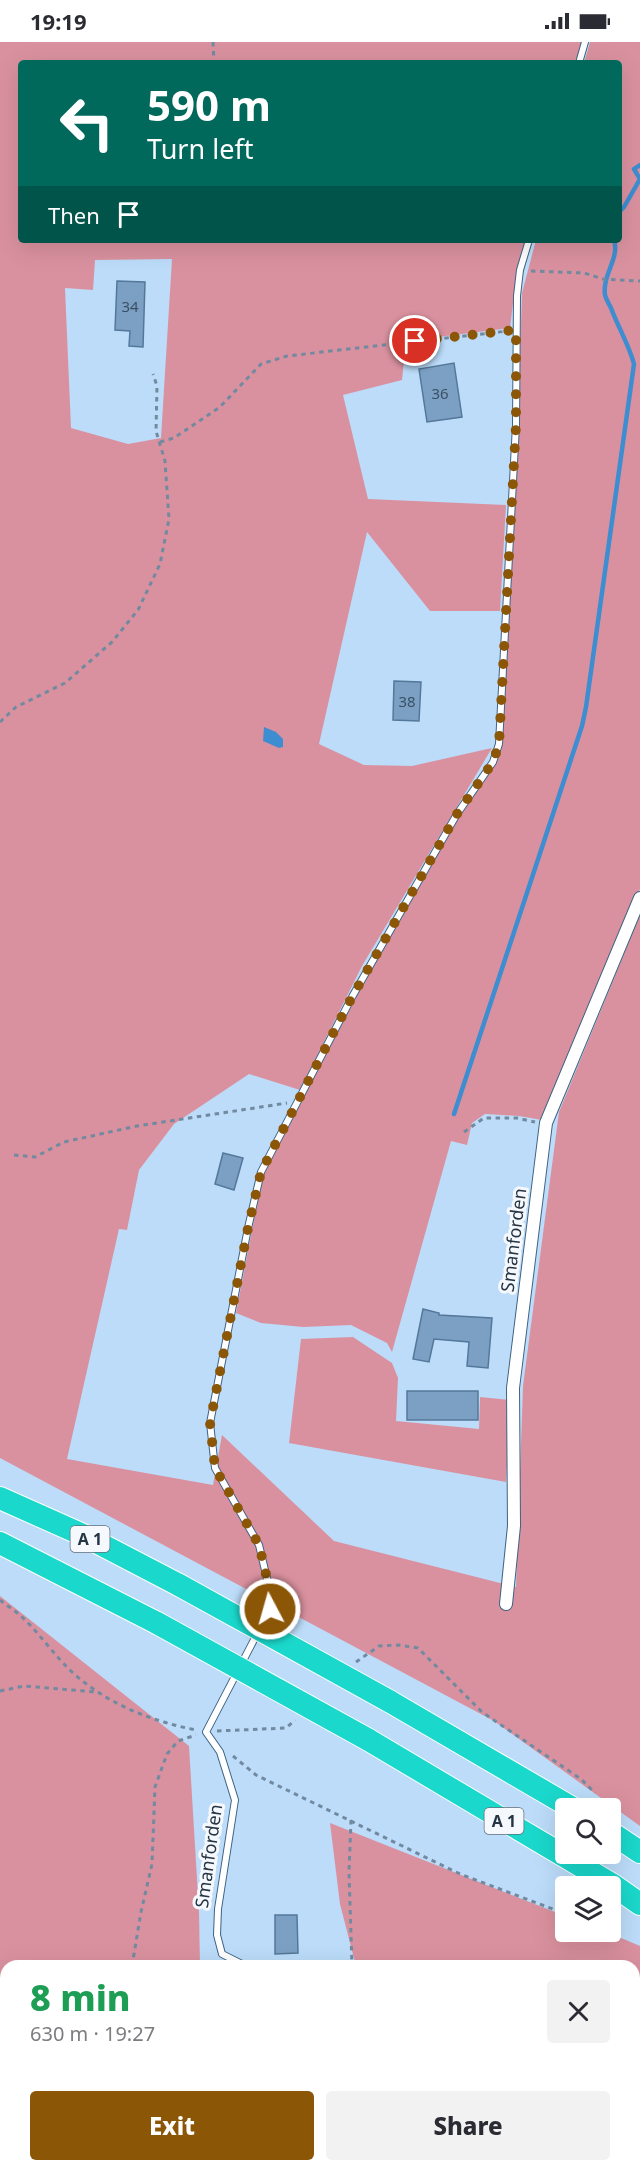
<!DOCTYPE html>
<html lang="en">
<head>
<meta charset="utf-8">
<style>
	:root { --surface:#fff; --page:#f2f2f3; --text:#2b2b33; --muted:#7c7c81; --accent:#8c5607 }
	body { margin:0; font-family:"Noto Sans",sans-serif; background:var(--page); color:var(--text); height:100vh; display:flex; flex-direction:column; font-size:22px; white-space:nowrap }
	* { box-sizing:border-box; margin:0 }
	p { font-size:20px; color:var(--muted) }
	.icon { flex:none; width:33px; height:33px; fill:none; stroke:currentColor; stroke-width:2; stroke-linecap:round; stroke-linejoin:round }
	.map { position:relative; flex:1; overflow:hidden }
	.sheet { position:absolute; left:0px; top:1918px; width:640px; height:212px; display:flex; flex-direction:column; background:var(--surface); border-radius:18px 18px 0 0; box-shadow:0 6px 24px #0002 }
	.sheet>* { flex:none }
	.hud { position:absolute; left:18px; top:18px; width:604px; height:183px; border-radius:6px; box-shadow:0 6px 24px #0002; background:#00695c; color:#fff; overflow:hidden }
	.tools { position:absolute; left:555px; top:1756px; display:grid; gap:12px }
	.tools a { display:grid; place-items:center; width:66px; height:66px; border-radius:6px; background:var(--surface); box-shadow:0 6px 24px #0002; font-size:30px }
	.pin { position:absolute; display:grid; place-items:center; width:51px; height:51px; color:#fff; margin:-26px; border:3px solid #fff; border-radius:50%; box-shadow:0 2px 6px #0007 }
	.me { position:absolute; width:66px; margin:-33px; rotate:354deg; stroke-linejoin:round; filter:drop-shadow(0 0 4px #0008) }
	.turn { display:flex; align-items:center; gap:21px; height:126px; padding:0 30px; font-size:27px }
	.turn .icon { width:78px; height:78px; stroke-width:2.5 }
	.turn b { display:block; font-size:42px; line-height:51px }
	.then { display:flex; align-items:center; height:57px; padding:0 30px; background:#0003; gap:12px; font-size:22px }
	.round { display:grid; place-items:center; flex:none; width:63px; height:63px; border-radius:6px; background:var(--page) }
	.head { display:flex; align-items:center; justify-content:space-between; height:102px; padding:0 30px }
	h1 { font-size:36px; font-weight:800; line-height:45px; color:#1e9e55 }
	.cta { display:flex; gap:12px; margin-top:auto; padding:12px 30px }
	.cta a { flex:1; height:69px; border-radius:6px; background:var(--accent); color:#fff; font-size:24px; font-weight:800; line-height:69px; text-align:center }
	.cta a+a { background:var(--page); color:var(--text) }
	.status { display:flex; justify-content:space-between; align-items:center; height:42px; padding:0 30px; background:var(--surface); direction:ltr }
	.status svg { height:16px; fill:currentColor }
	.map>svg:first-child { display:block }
</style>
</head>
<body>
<div class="status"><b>19:19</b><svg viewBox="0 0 49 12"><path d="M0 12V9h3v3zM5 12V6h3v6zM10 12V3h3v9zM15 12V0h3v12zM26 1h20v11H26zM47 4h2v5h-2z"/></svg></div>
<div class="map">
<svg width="640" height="2129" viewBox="0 0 640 2129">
	<rect width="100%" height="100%" fill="#bcdcf9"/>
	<path fill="#da919f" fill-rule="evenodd" d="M0,0H582L576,21H21V198H528L515,245L510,286L406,299L402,338L343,353L368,457L506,463L500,569H430L367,490L319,702L364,723L412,724L492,706L362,924L300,1048L249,1032L174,1082L139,1128L127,1188L119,1187L67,1417L213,1443L222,1393L334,1499L516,1545L523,1344L559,1070L640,873V1784L494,1679L0,1416ZM172,217L161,396L128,402L71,386L65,246L93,248L95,218Z
		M590,0H640V847L542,1078L519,1074L485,1072L472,1081L467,1103L451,1099L392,1310L387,1301L351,1283L303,1285L261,1281L236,1271L263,1131L354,959L458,776L495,722L502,702L516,440L522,251L536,198H620V21H584Z
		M353,1295L392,1321L398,1336L396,1379L479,1387L480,1355L511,1358L506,1440L289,1401L301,1297Z
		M0,1554L189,1704L199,1870L200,1924H6V2124H226L225,2129H0Z
		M330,1781L565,1874L566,1890H607L640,1904V2104L634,2102V1924H356L340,1862Z"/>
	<path fill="#3d8dd0" d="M264,685L276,690L283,697V705L279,706L263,699Z"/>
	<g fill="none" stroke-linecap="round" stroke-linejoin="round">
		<path stroke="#3d8dd0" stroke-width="4.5" d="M620,169L624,165L640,137L634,127L640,123
			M454,1072L582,684L586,665L634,322C629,303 618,285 611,266C609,262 606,257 605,253C602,233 620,216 614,198"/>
	</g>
	<path fill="#7ba0c3" stroke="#54789a" stroke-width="1.5" d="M117,239L145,240L143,305L129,304L130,289L115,288Z
		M454,321L462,375L427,380L419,327Z
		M394,639L421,640L419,679L393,678Z
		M223,1111L243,1116L234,1148L215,1142Z
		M423,1267L439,1271V1273L492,1276L488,1326L467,1324L469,1300L434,1297L429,1320L413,1317Z
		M407,1349H478V1378H407Z
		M275,1873H297L298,1911L275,1912Z"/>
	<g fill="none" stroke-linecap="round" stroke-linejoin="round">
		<g stroke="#3f6383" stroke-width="8">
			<path id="lane" d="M579,21L585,0
				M262,1583L270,1567V1549L259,1503L215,1426L210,1381L248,1186L261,1130L352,955L457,772L493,720L499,702L516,383L517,254L520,228L529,198
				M257,1592L206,1690L220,1710L235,1758L218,1867L217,1893L222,1912L242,1922L271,1924"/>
		</g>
		<g stroke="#3f6383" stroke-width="14">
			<path id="street" d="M506,1562L514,1484L513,1346L546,1081L640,856"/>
		</g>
		<g stroke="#fff" stroke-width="24">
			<path id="highway" d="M0,1456L83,1493L179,1543
				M0,1501L157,1581
				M389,1659L574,1767
				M367,1697L613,1843L640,1862
				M610,1790L640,1810"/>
		</g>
		<path stroke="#728aa0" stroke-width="3" stroke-dasharray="4.5 4.5" stroke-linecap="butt" d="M213,0L214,21
			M531,229L584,231L603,237L640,239
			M160,400L174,396L220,365L261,322L287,314L508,289
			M0,680L16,665L65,641L112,600L138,568L160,522L169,477L165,419L156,389L157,344L153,332
			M464,1090L484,1076H517L535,1080
			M14,1113L35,1115L64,1100L137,1084L287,1061
			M0,1558C7,1564 16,1569 22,1575C40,1592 54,1613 72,1630C107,1662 151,1679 196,1688
			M356,1620L379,1604L399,1603L418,1606L482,1670L581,1737L595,1751
			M0,1649L24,1644L96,1650
			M217,1689L286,1686L295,1678
			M233,1714L256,1733L460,1832L566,1872
			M351,1778L349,1830L352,1924
			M132,1924L141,1870L152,1822L155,1745L167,1712L178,1699L196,1693
			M100,2129L102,2124"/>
		<use href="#lane" stroke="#fff" stroke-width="6"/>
		<use href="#street" stroke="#fff" stroke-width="12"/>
		<use href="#highway" stroke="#1ad8cb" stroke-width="22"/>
		<g stroke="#fff" stroke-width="24" stroke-linecap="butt">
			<path id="highway-bridge" d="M179,1543L389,1659
				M157,1581L367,1697"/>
		</g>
		<use href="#highway-bridge" stroke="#1ad8cb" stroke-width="22"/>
	</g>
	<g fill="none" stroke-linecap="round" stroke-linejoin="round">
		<path stroke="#8c5607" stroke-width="10" stroke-dasharray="0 18" d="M270,1567V1549L259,1503L215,1426L210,1381L248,1186L261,1130L352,955L457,772L493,720L499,702L516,383V288L415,299"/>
	</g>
	<g text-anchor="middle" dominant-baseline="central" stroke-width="6" stroke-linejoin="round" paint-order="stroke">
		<g font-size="15" fill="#3b5064">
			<text x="130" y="264">34</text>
			<text x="440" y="351">36</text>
			<text x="407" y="659">38</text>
		</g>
		<g fill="#f5f9fd" stroke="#64707c" stroke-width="1.5">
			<rect x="70.5" y="1484" width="39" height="26" rx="4.5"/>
			<rect x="484.5" y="1766" width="39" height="26" rx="4.5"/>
		</g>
		<g font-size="16" font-weight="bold" fill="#263544">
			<text x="90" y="1497">A 1</text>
			<text x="504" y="1779">A 1</text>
		</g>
		<g font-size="18" fill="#263544" stroke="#f5f9fd">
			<text transform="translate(513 1198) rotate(-83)">Smanforden</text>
			<text transform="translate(208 1814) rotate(-82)">Smanforden</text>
		</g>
	</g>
</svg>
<div class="tools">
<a><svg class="icon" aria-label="search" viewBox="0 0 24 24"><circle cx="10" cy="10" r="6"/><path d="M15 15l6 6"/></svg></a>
<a><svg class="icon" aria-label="layers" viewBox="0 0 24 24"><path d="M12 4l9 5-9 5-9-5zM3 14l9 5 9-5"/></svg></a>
</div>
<div class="pin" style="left:415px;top:299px;background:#d93025"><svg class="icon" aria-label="arrive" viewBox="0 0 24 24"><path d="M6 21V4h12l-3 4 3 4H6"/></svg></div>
<svg class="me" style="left:270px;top:1567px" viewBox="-20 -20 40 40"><circle r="17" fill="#8c5607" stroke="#fff" stroke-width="3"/><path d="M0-11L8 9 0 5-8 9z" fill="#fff"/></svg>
<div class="hud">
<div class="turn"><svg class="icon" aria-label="left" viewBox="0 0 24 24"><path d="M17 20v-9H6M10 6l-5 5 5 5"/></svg><div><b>590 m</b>Turn left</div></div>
<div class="then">Then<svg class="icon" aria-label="arrive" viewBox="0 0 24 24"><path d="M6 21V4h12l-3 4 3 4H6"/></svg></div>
</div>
<section class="sheet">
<div class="head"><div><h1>8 min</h1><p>630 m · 19:27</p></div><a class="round"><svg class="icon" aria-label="close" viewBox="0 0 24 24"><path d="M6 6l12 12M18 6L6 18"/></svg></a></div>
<div class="cta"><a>Exit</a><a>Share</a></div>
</section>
</div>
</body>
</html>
